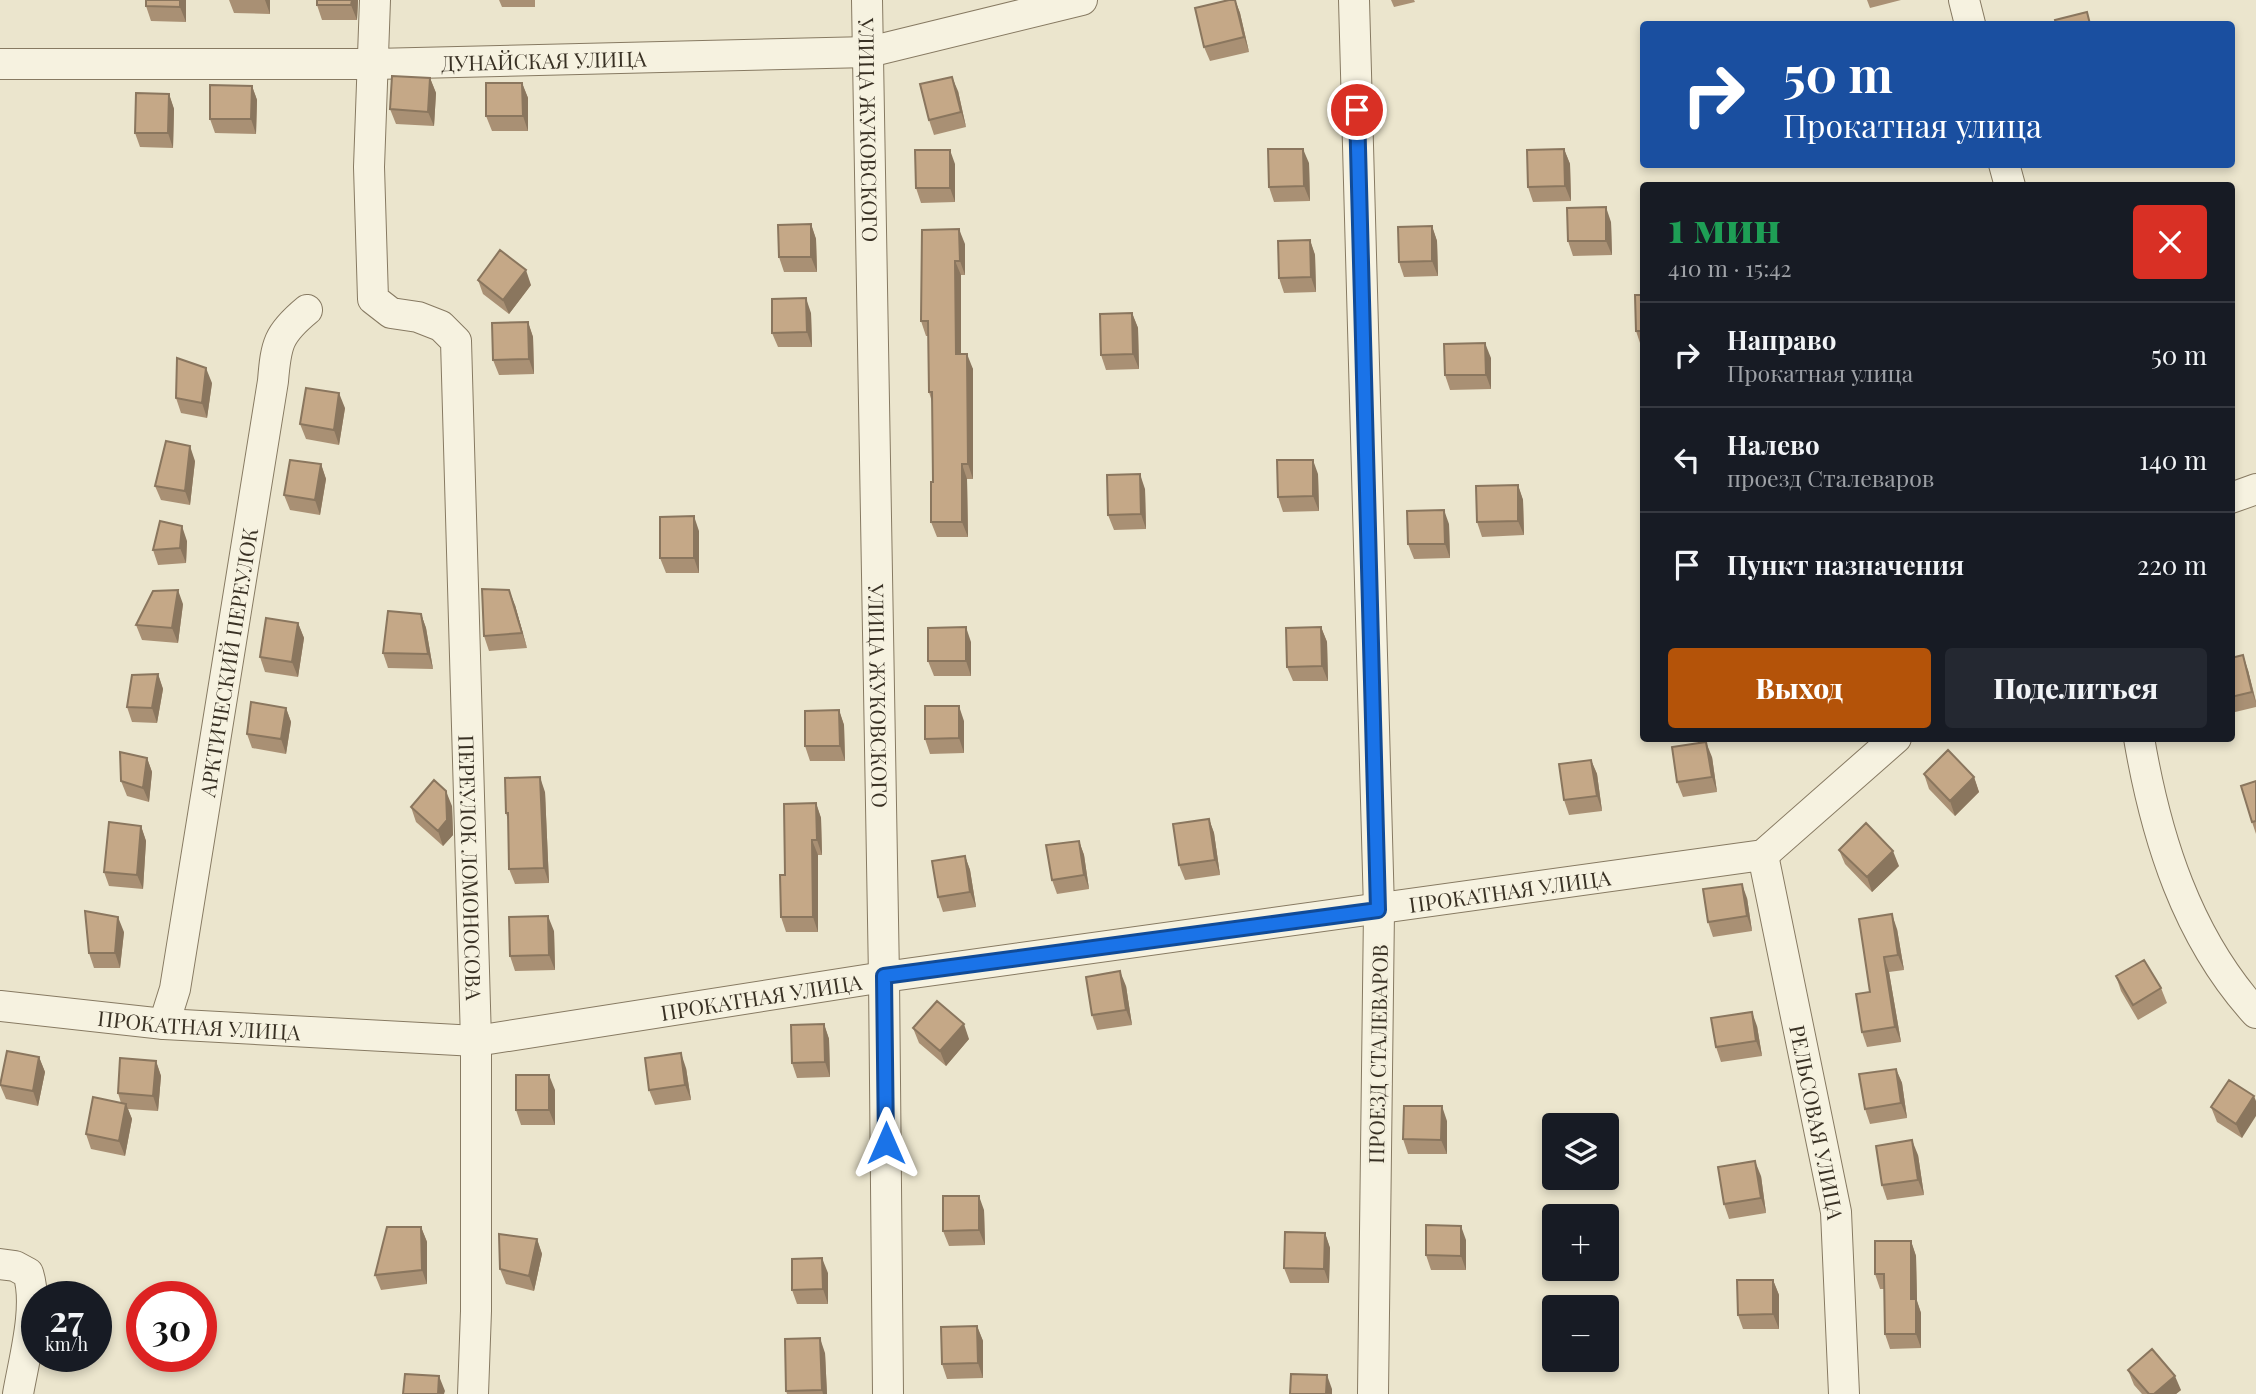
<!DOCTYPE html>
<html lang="ru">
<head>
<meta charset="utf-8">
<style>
	:root { --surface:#171b24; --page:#242831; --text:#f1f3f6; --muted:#9ea1a6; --line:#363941; --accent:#b45309 }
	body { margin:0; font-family:"Playfair Display",serif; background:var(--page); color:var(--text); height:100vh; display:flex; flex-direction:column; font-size:26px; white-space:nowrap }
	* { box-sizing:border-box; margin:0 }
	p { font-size:23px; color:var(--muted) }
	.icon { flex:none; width:38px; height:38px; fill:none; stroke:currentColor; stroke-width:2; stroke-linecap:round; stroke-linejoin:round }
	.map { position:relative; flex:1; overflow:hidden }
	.drawer { position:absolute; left:1640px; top:182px; width:595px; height:560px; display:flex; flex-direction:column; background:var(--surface); border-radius:7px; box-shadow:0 4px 10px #0003 }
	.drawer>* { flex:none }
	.top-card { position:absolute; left:1640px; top:21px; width:595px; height:147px; border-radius:7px; box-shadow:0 4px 10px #0003; background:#1a4fa0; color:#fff; overflow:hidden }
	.controls { position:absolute; left:1542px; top:1113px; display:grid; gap:14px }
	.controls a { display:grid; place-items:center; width:77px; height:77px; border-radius:7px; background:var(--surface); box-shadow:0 4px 10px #0003; font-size:35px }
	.speed { position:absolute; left:21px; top:1281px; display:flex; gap:14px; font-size:35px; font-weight:700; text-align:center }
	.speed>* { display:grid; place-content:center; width:91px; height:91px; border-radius:50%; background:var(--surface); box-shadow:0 4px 10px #0003; line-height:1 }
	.speed small { font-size:18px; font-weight:400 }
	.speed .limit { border:10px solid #d22; background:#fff; color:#111 }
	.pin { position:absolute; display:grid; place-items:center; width:60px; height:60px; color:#fff; margin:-30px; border:4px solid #fff; border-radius:50%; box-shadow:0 2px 7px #0007 }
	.me { position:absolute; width:77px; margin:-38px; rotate:0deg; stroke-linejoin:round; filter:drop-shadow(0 0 5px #0008) }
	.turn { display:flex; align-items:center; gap:24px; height:147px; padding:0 28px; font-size:32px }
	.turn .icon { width:91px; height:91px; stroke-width:2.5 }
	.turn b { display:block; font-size:49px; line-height:60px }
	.round { display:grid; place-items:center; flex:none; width:74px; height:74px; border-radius:7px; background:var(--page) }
	.overview { display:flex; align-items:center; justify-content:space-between; height:119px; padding:0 28px }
	h1 { font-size:42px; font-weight:800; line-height:52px; color:#1e9e55 }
	.action { display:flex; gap:14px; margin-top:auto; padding:14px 28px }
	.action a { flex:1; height:80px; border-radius:7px; background:var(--accent); color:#fff; font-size:28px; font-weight:800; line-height:80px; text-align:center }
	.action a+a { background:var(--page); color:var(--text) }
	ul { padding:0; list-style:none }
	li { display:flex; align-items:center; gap:21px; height:105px; padding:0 28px; border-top:2px solid var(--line) }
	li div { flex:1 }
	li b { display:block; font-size:26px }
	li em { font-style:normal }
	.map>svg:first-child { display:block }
</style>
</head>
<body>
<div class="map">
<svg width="2256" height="1394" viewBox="0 0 2256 1394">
	<rect width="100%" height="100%" fill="#ebe5cd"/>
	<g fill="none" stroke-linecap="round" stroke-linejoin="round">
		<g stroke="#877a62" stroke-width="32">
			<g id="minor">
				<path id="s1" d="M375,0L369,167L373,299L391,313L418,317L441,326L456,341L476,1041V1311L473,1394"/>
				<path id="s2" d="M867,0L884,977L888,1394"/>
				<path d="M1354,0L1379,910L1373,1394"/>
				<path d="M1964,0L1970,24"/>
				<path id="s3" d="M0,64H374L869,52L1082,0"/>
				<path d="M2004,164L2010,186"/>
				<path d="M2231,498L2256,489"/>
				<path d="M2139,738C2156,838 2187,937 2256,1013"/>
				<path id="s4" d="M1763,855L1836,1212L1844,1394"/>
				<path id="s5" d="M0,1006L164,1024L476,1041L884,977L1763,855L1896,738"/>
				<path id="s6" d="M164,1024L175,989L273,381C276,344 278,334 307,310"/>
				<path d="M0,1264L15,1266L28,1273C39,1306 24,1359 18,1394"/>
			</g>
		</g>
		<use href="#minor" stroke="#f6f2e0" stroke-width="30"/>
	</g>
	<path fill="#a99074" d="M186,0V22L151,21L146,6Z
		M229,0H270V14L234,13Z
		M317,0H358L357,20H322L317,5Z
		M499,0H535V7H502Z
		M1235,0L1240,13L1249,52L1210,61L1204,47Z
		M1391,0H1414L1415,2L1394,7Z
		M1867,0H1901L1870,8Z
		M430,78L436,93L434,126L396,124L390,109Z
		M522,83L528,98V131H492L486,116Z
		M252,86L257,100L256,134L215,133L210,119Z
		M958,91L966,127L934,135L929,120Z
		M169,94L174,109L173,148L140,147L135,133Z
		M1564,149L1570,164L1571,201L1533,202L1528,187Z
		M1309,163L1310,201L1274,202L1269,187Z
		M955,164V202L921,203L916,188Z
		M1611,222L1612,255L1573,256L1568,241Z
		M811,224L816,239L817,272H784L779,257Z
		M1432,226L1437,241L1438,276L1404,277L1399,262Z
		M1310,240L1315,255L1316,292L1284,293L1279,278Z
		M965,244V275H961V354L973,369V479H967L968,537H937L931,522L933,482L932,402L929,392L928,336H926L921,321Z
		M478,280L531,285L509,314L483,294Z
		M1643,295V346H1641L1636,331Z
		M811,313L812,347H778L772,333Z
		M1132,313L1138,328L1139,369L1106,370L1101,355Z
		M528,322L533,337L534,374L499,375L493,360Z
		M1491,358V389L1450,390L1445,375Z
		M212,383L207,418L181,413L176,398Z
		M345,408L339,445L306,439L300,424Z
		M195,461L190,505L161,500L155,486Z
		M321,464L326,479L320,515L290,510L284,495Z
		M1318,474L1319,511L1283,512L1278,497Z
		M1518,485L1523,500L1524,535L1482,537L1477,522Z
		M1145,489L1146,529L1114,530L1108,515Z
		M1449,524L1450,558L1414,559L1408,544Z
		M699,531V573H666L660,558Z
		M187,541L186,563L158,565L153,550Z
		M183,604L178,643L142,640L136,625Z
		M515,605L527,648L489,651L484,636Z
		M421,614L426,628L433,669L388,668L383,653Z
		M298,623L304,638L298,677L265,672L260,657Z
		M1321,627L1327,642L1328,681H1293L1287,667Z
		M971,642V676H934L928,661Z
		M2231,658L2248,670L2256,701V707L2231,713Z
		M158,674L163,689L157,723L132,722L127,707Z
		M286,708L291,722L286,754L252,748L247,734Z
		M839,710L844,725L845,761H810L805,746Z
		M964,721V753L930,754L925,739Z
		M1712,757L1717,792L1683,797L1677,782Z
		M147,758L152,772L149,802L127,796L121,781Z
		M1591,760L1597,774L1602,811L1569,815L1564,800Z
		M1924,774L1974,777L1979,792L1955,816L1929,789Z
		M2256,781V834L2252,822Z
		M545,792L549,883L515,884L509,869L508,820L506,813Z
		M816,803L821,818L822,855H818V932H786L781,917L785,875Z
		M452,806L453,835L443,846L416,822L411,807Z
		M1209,819L1214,833L1220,875L1185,880L1179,865Z
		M141,826L146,841L143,889L109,886L104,872Z
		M1079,841L1084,855L1089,889L1057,894L1052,880Z
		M1839,850L1899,866L1872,892L1845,864Z
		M965,856L970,870L976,907L943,912L938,897Z
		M1747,898L1752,931L1713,937L1708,922Z
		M1859,919L1897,929L1904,970L1889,972L1901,1042L1867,1047L1862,1032L1870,992Z
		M554,931L555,970L515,971L510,956Z
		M124,932L120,968H94L89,953Z
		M2116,976L2161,988L2167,1003L2138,1020L2121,991Z
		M1126,986L1132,1025L1097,1030L1092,1015Z
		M824,1024L829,1039L830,1077L797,1078L792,1063Z
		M1757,1026L1762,1056L1721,1062L1716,1047Z
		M913,1028L969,1039L946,1066L919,1043Z
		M39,1057L45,1072L38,1106L6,1099L0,1085Z
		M156,1061L161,1076L158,1111L128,1109L132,1119L125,1156L91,1149L86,1134L121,1103L118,1093Z
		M686,1068L691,1100L655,1105L649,1090Z
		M1896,1069L1902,1083L1907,1118L1870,1124L1865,1109Z
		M555,1090V1125H521L516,1110Z
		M2254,1096L2242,1138L2217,1122L2211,1107Z
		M1447,1121V1154H1408L1403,1139Z
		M1918,1155L1924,1195L1887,1200L1882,1185Z
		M1761,1176L1766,1213L1729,1219L1724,1204Z
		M984,1210L985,1245L949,1246L943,1231Z
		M421,1227L427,1242V1284L381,1290L375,1275Z
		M1325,1233L1330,1248L1329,1283H1290L1284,1268Z
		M537,1239L542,1254L534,1291L506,1284L500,1269Z
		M1466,1240V1270H1431L1426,1255Z
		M1911,1241L1916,1256L1917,1301L1921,1313V1348L1890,1349L1885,1334V1289H1880L1875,1274Z
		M828,1273V1304H797L792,1290Z
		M1773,1280L1779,1295V1329H1743L1738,1315Z
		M977,1326L983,1341V1378L947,1379L942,1364Z
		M825,1353L827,1394H787L786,1391Z
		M2128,1370L2181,1390L2176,1394H2142L2134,1385Z"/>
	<path fill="#8a765e" d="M180,0H186V22L180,7Z
		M265,0H270V14Z
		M352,0H358L357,20L351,5Z
		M1235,0L1240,13L1249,52L1244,37Z
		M952,77L958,91L966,127L961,112Z
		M430,78L436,93L434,126L428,112Z
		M522,83L528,98V131L523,116Z
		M252,86L257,100L256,134L251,119Z
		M169,94L174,109L173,148L168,133Z
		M1303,149L1309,163L1310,201L1304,186Z
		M1564,149L1570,164L1571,201L1565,186Z
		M950,150L955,164V202L950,188Z
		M1606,207L1611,222L1612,255L1606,241Z
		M811,224L816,239L817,272L811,257Z
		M1432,226L1437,241L1438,276L1432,261Z
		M959,229L965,244V275L960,261Z
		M1310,240L1315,255L1316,292L1311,277Z
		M955,261L961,275V369L956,354Z
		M526,270L531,285L509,314L503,300Z
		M806,298L811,313L812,347L807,332Z
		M1132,313L1138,328L1139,369L1133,354Z
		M528,322L533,337L534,374L529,359Z
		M1485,343L1491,358V389L1486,375Z
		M967,354L973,369V479L968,464Z
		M206,368L212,383L207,418L202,403Z
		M339,393L345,408L339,445L334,430Z
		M190,446L195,461L190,505L185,491Z
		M1313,460L1318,474L1319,511L1313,496Z
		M321,464L326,479L320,515L315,500Z
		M962,464L967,479L968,537L962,522Z
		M1140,474L1145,489L1146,529L1141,514Z
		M1518,485L1523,500L1524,535L1518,521Z
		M1444,510L1449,524L1450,558L1445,544Z
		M694,516L699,531V573L694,558Z
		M182,526L187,541L186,563L180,548Z
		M178,590L183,604L178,643L172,628Z
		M509,590L515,605L527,648L522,633Z
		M421,614L426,628L433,669L428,654Z
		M298,623L304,638L298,677L292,662Z
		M966,627L971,642V676L966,661Z
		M1321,627L1327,642L1328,681L1322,666Z
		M2243,655L2248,670L2256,703L2252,692Z
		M158,674L163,689L157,723L152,708Z
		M959,706L964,721V753L959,738Z
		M286,708L291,722L286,754L281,739Z
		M839,710L844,725L845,761L840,746Z
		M1706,742L1712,757L1717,792L1712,777Z
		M147,758L152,772L149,802L143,788Z
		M1591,760L1597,774L1602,811L1597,796Z
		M540,777L545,792L549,883L544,868Z
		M1974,777L1979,792L1955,816L1950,801Z
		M446,791L452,806L453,835L443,846L438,831Z
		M816,803L821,818L822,855L817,840Z
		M1209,819L1214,833L1220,875L1215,860Z
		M141,826L146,841L143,889L137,875Z
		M812,840L818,855V932L813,917Z
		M1079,841L1084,855L1089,889L1084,875Z
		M1893,851L1899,866L1872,892L1867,877Z
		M965,856L970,870L976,907L970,892Z
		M1742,884L1747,898L1752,931L1747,916Z
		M1892,914L1897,929L1904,970L1898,955Z
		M548,916L554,931L555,970L549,955Z
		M118,917L124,932L120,968L115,953Z
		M1884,957L1889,972L1901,1042L1895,1027Z
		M1120,971L1126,986L1132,1025L1126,1010Z
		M1752,1012L1757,1026L1762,1056L1756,1041Z
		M824,1024L829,1039L830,1077L825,1062Z
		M964,1024L969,1039L946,1066L940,1051Z
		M681,1053L686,1068L691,1100L685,1085Z
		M39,1057L45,1072L38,1106L33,1091Z
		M156,1061L161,1076L158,1111L153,1096Z
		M1896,1069L1902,1083L1907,1118L1901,1103Z
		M549,1075L555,1090V1125L549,1110Z
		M2254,1096L2256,1101V1116L2242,1138L2236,1124Z
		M126,1104L132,1119L125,1156L119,1141Z
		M1442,1106L1447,1121V1154L1441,1140Z
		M1912,1140L1918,1155L1924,1195L1918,1180Z
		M1755,1161L1761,1176L1766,1213L1761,1198Z
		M979,1196L984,1210L985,1245L979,1230Z
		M1461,1226L1466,1240V1270L1461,1256Z
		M421,1227L427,1242V1284L422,1270Z
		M1325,1233L1330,1248L1329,1283L1324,1269Z
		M537,1239L542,1254L534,1291L529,1276Z
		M1911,1241L1916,1256L1917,1301L1921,1313V1348L1916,1334L1911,1299Z
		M822,1258L828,1273V1304L823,1289Z
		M1773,1280L1779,1295V1329L1773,1314Z
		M97,1304L102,1319L96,1352V1306Z
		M977,1326L983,1341V1378L978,1363Z
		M820,1338L825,1353L827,1394H823L822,1390Z
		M1327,1375L1332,1389V1394H1326Z
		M439,1376L445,1391L444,1394H438Z
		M2175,1376L2181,1390L2176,1394H2154Z"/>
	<path fill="#c5a887" stroke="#8a765e" stroke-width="2" d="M146,0H180V7L146,6Z
		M317,0H352L351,5H317Z
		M1229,0H1235L1244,37L1204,47L1195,8Z
		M2087,12L2090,24H2056L2055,20Z
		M392,76L430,78L428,112L390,109Z
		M952,77L961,112L929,120L920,84Z
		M486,83H522L523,116H486Z
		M210,85L252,86L251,119H210Z
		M136,93L169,94L168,133H135Z
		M1268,149H1303L1304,186L1269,187Z
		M1564,149L1565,186L1528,187L1527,150Z
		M915,150H950V188H916Z
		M1606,207V241H1568L1567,208Z
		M811,224V257H779L778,225Z
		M1432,226V261L1399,262L1398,227Z
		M959,229L960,261H955L956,354H967L968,464H962V522H931V482H933L932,392H929L928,321H921L922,230Z
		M1310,240L1311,277L1279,278L1278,241Z
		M500,250L526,270L503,300L478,280Z
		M1635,295H1643V331H1636Z
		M806,298L807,332L772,333V299Z
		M1132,313L1133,354L1101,355L1100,314Z
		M528,322L529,359L493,360L492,323Z
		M1485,343L1486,375H1445L1444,344Z
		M177,358L206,368L202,403L176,398Z
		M306,388L339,393L334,430L300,424Z
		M166,441L190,446L185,491L155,486Z
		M290,460L321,464L315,500L284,495Z
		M1277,460H1313V496L1278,497Z
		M1140,474L1141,514L1108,515L1107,475Z
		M1518,485V521L1477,522L1476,486Z
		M1444,510L1445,544H1408L1407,511Z
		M694,516V558H660V517Z
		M160,521L182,526L180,548L153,550Z
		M482,589L509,590L522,633L484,636Z
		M178,590L172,628L136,625L153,591Z
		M388,611L421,614L428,654L383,653Z
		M266,618L298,623L292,662L260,657Z
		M966,627V661H928V628Z
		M1321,627L1322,666L1287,667L1286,628Z
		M2243,655L2252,692L2231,697V658Z
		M158,674L152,708L127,707L132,675Z
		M251,702L286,708L281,739L247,734Z
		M925,706H959V738L925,739Z
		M839,710L840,746H805V711Z
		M1706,742L1712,777L1677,782L1672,747Z
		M1948,750L1974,777L1950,801L1924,774Z
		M120,752L147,758L143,788L121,781Z
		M1591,760L1597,796L1564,800L1559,764Z
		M540,777L544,868L509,869L508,813H506L505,778Z
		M434,780L446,791L447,820L438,831L411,807Z
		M2256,781V821L2252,822L2241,786Z
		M816,803L817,840H812L813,917H781L780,875H785L784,804Z
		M1209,819L1215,860L1179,865L1173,824Z
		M109,822L141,826L137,875L104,872Z
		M1866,823L1893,851L1867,877L1839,850Z
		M1079,841L1084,875L1052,880L1046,845Z
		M965,856L970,892L938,897L932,861Z
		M1742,884L1747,916L1708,922L1703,889Z
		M85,911L118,917L115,953H89Z
		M1892,914L1898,955L1884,957L1895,1027L1862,1032L1856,994L1870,992L1859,919Z
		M548,916L549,955L510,956L509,917Z
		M2144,960L2161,988L2133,1005L2116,976Z
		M1120,971L1126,1010L1092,1015L1086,977Z
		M937,1001L964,1024L940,1051L913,1028Z
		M1752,1012L1756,1041L1716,1047L1711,1018Z
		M824,1024L825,1062L792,1063L791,1025Z
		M7,1051L39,1057L33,1091L0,1085Z
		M681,1053L685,1085L649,1090L645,1058Z
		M120,1058L156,1061L153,1096L118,1093Z
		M1896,1069L1901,1103L1865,1109L1859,1074Z
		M516,1075H549V1110H516Z
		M2229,1080L2254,1096L2236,1124L2211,1107Z
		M93,1097L126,1104L119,1141L86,1134Z
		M1404,1106H1442L1441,1140L1403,1139Z
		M1912,1140L1918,1180L1882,1185L1876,1146Z
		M1755,1161L1761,1198L1724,1204L1718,1167Z
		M943,1196H979V1230L943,1231Z
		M1426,1225L1461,1226V1256L1426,1255Z
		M387,1227H421L422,1270L375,1275Z
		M1285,1232L1325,1233L1324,1269L1284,1268Z
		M499,1234L537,1239L529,1276L500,1269Z
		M1875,1241H1911V1299H1916V1334H1885L1884,1274H1875Z
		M822,1258L823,1289L792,1290V1259Z
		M1737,1280H1773V1314L1738,1315Z
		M977,1326L978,1363L942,1364L941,1327Z
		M820,1338L822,1390L786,1391L785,1339Z
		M2152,1349L2175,1376L2154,1394H2149L2128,1370Z
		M405,1374L439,1376L438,1394H403Z
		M1291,1374L1327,1375L1326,1394H1290Z"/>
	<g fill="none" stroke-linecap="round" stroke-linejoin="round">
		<g stroke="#114b97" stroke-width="18">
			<path id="route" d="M886,1143L884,976L1378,910L1357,110"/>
		</g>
		<use href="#route" stroke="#1a73e8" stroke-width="12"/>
	</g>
	<g text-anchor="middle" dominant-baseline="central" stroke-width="5" stroke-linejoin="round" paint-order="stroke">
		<g font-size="21" fill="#393124" stroke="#f3efdc">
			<text stroke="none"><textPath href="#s3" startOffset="544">ДУНАЙСКАЯ УЛИЦА</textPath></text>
			<text stroke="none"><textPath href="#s2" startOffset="130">УЛИЦА ЖУКОВСКОГО</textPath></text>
			<text stroke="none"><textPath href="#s6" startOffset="368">АРКТИЧЕСКИЙ ПЕРЕУЛОК</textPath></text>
			<text stroke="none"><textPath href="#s2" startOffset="696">УЛИЦА ЖУКОВСКОГО</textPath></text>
			<text stroke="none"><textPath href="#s1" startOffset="922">ПЕРЕУЛОК ЛОМОНОСОВА</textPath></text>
			<text stroke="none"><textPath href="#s5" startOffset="1522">ПРОКАТНАЯ УЛИЦА</textPath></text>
			<text stroke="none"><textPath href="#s5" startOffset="766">ПРОКАТНАЯ УЛИЦА</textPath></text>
			<text stroke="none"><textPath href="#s5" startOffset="200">ПРОКАТНАЯ УЛИЦА</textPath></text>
			<text transform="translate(1377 1054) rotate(-89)">ПРОЕЗД СТАЛЕВАРОВ</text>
			<text stroke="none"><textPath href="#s4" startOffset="273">РЕЛЬСОВАЯ УЛИЦА</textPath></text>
		</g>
	</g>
</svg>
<div class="controls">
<a><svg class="icon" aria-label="layers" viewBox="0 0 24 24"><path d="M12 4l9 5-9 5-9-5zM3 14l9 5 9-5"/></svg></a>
<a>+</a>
<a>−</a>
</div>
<div class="speed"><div>27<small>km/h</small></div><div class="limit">30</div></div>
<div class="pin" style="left:1357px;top:110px;background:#d93025"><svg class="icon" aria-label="arrive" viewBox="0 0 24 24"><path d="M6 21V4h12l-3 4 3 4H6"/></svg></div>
<svg class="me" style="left:886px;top:1143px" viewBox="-20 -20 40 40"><path d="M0-17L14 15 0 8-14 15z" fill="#1a73e8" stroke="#fff" stroke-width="4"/></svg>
<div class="top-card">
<div class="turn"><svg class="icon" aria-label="right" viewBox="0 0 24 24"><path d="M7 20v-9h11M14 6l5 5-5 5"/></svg><div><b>50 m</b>Прокатная улица</div></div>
</div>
<section class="drawer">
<div class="overview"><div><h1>1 мин</h1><p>410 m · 15:42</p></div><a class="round" style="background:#d93025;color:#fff"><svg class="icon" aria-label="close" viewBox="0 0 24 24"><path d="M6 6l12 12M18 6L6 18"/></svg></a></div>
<ul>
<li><svg class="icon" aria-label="right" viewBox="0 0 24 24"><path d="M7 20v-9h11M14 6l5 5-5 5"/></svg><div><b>Направо</b><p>Прокатная улица</p></div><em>50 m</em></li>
<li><svg class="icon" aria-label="left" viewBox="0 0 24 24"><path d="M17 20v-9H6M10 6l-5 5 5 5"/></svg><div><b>Налево</b><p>проезд Сталеваров</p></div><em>140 m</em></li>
<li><svg class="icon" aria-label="arrive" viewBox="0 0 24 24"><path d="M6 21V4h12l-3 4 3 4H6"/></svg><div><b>Пункт назначения</b></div><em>220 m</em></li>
</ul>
<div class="action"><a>Выход</a><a>Поделиться</a></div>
</section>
</div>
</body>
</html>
